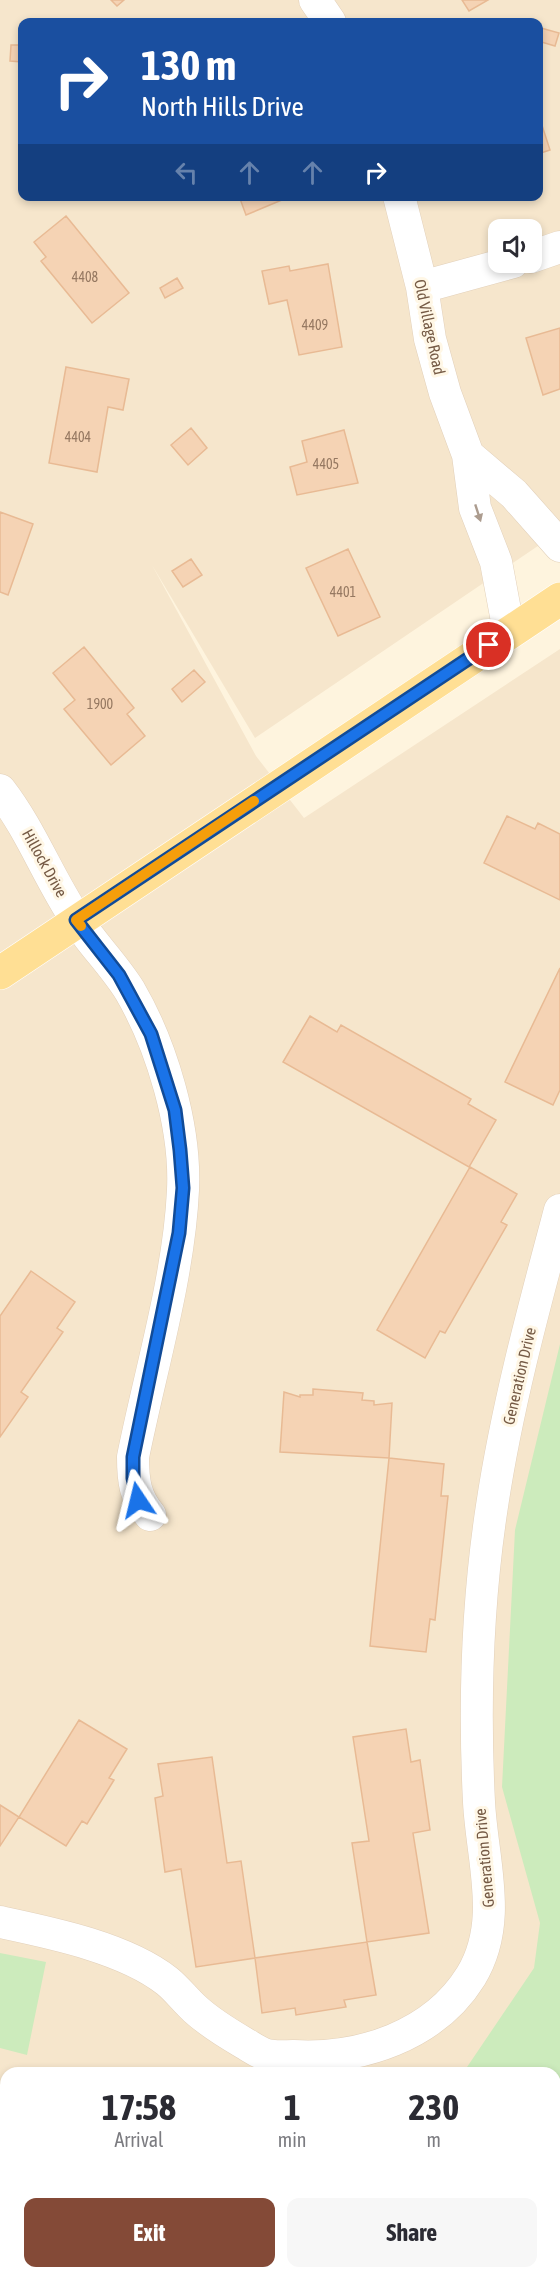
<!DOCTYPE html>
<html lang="en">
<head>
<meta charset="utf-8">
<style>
	:root { --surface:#fff; --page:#f7f7f7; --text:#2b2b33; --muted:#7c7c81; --accent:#844a37 }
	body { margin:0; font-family:"Asap Condensed",sans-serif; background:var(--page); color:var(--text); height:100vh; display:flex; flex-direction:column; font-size:22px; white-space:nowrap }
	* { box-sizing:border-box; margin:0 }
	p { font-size:20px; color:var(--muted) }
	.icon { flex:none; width:33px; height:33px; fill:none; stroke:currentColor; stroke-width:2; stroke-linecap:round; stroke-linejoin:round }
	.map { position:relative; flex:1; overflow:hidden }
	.panel { position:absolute; left:0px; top:2067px; width:561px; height:212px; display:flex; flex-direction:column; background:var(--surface); border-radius:18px 18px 0 0; box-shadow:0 3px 9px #0003 }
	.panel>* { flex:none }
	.banner { position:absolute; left:18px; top:18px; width:525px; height:183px; border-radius:12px; box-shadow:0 3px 9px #0003; background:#1a4fa0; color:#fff; overflow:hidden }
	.buttons { position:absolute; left:488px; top:219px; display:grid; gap:12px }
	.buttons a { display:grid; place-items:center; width:54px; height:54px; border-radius:12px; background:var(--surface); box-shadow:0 3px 9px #0003; font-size:30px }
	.pin { position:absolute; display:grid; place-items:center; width:51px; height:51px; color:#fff; margin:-26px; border:3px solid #fff; border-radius:50%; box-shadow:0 2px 6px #0007 }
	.me { position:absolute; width:66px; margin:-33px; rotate:350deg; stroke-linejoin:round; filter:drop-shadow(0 0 4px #0008) }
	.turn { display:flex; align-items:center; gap:21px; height:126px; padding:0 24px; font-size:27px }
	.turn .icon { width:78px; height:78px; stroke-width:2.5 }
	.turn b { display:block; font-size:42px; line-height:51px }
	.lanes { display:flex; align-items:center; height:57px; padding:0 24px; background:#0003; justify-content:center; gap:30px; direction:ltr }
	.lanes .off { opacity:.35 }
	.eta { display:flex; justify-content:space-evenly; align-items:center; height:102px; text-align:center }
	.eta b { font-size:36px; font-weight:700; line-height:42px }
	.primary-button { display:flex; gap:12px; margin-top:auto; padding:12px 24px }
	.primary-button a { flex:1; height:69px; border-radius:12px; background:var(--accent); color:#fff; font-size:24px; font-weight:700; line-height:69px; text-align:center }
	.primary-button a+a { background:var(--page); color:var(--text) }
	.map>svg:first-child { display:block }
</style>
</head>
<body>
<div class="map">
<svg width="560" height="2278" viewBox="0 0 560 2278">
	<rect width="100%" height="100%" fill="#fef4de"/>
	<path fill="#f6e6cc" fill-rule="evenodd" d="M0,0H560V531L255,738L152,565L256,756L304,818L560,649V2278H0ZM22,22H538V196H22ZM498,230H531V262H498ZM6,2073H555V2272H6Z"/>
	<path fill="#ccebbc" d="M560,1344V2278H0V2154L6,2156V2272H555V2073H463L534,1968L540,1923L502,1787L515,1530Z
		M0,1953L46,1962L27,2055L0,2048Z"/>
	<path fill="#f5d3b4" stroke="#e8ba94" stroke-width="1.5" d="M111,0H124L117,6Z
		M462,0H488L469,11Z
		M541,28L559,33L555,46L538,41Z
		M11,45H22V62L10,61Z
		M538,113L550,150L538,154Z
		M239,196H289V197L246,215Z
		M66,216L129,293L92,323L41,261L46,257L34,242Z
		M328,264L342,347L299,355L287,300L269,304L262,271L289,266L290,271Z
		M177,278L183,288L165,298L160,288Z
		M560,328V389L543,395L526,338Z
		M66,367L129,379L123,410L108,407L97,472L49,463Z
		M191,428L207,448L188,465L171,445Z
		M344,430L358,483L297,495L290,467L307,462L302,441Z
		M0,512L33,524L8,595L0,592Z
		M348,549L380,617L338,636L306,568Z
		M191,559L202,575L183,587L172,571Z
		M84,647L134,708L127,714L145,736L111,765L64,709L75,700L53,673Z
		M194,670L205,682L182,702L172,689Z
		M507,816L535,829L538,823L560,834V900L484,863Z
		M560,968V1090L553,1105L505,1082Z
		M310,1016L337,1032L341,1025L471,1099L468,1104L496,1120L469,1167L283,1062Z
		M470,1167L517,1194L501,1222L507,1225L445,1333L440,1331L425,1358L377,1330Z
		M31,1271L75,1302L57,1328L63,1332L21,1392L28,1397L0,1437V1316Z
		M313,1389L363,1393L362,1400L374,1401V1405L392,1403L389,1458L280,1452L284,1392L300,1397V1395H313Z
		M389,1458L444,1464L441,1496H448L435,1620L430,1619L426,1652L370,1646Z
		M79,1720L127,1749L109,1778L114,1780L87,1824L82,1821L66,1846L19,1817Z
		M406,1729L411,1762L420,1760L430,1830L413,1833L429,1933L367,1942L352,1843L369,1841L353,1737Z
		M212,1757L227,1863L241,1861L255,1958L196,1967L181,1869L165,1872L155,1798L163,1796L158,1764Z
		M0,1805L19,1817L0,1846Z
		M367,1942L376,1995L344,2000L346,2007L296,2015L295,2008L262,2013L255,1958Z"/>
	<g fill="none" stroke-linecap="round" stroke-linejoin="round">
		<g stroke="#e2d0ba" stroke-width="33">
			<path id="minor" d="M315,0L330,22
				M399,196L422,287L430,339L445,393L468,455L475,508L496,562L509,632
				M531,257L560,247
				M422,287L513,262
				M468,455L514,494L560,546
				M0,790C31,830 48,877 76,919C92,944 114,965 130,991C162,1046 186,1127 183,1190C179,1277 150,1372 133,1457C133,1481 135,1497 150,1515
				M0,1922C52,1933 125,1948 167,1981C177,1989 185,2000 195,2009C209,2022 227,2033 244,2043C251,2047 259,2053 267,2055C275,2057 285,2056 293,2056C360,2060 434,2036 471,1976C504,1922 482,1861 479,1802C474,1703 477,1604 492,1506C507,1406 534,1307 560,1210"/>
		</g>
		<g stroke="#fff" stroke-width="34">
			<path id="major" d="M0,973L560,599"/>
		</g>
		<use href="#minor" stroke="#fff" stroke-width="32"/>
		<use href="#major" stroke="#ffdf94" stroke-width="33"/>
	</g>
	<defs><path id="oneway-solid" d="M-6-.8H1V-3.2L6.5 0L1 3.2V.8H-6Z" transform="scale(1.5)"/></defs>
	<use fill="#ac9c8f" href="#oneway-solid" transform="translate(478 513) rotate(72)"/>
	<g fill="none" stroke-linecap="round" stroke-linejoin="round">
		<g stroke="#114b97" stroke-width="15">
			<path id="route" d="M138,1500L133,1478V1457L179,1233L183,1188L180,1150L175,1110L151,1034L119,975L76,920L489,645"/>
		</g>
		<use href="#route" stroke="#1a73e8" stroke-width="10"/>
		<path stroke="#f59e0b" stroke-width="10" d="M81,926L76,920L254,801"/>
	</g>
	<g text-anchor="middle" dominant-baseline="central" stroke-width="6" stroke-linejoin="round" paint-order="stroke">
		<g font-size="14" fill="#957861">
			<text x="85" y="277">4408</text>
			<text x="315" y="325">4409</text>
			<text x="78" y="437">4404</text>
			<text x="326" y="464">4405</text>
			<text x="343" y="592">4401</text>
			<text x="100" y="704">1900</text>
		</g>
		<g font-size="16" fill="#755a45" stroke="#fff7e6">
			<text transform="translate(430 327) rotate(78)">Old Village Road</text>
			<text transform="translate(45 863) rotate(61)">Hillock Drive</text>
			<text transform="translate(519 1376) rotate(-77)">Generation Drive</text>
			<text transform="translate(484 1858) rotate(-95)">Generation Drive</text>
		</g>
	</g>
</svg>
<div class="buttons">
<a><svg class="icon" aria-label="sound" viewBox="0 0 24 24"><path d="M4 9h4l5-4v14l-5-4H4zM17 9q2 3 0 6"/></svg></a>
</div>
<div class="pin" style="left:489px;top:645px;background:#d93025"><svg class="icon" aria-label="arrive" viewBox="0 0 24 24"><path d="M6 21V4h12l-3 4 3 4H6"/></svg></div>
<svg class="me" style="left:138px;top:1500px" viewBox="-20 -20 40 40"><path d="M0-17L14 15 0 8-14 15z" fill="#1a73e8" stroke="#fff" stroke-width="4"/></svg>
<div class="banner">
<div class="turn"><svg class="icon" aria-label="right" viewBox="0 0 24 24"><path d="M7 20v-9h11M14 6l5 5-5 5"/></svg><div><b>130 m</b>North Hills Drive</div></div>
<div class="lanes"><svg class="icon off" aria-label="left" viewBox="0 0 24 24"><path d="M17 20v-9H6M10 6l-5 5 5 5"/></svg><svg class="icon off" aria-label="ahead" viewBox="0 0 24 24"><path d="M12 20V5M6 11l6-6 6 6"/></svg><svg class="icon off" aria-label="ahead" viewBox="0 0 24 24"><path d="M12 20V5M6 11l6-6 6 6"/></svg><svg class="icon" aria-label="right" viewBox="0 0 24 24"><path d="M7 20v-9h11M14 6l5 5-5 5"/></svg></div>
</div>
<section class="panel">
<div class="eta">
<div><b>17:58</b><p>Arrival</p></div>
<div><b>1</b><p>min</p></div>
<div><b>230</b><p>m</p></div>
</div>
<div class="primary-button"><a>Exit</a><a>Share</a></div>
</section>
</div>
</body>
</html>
